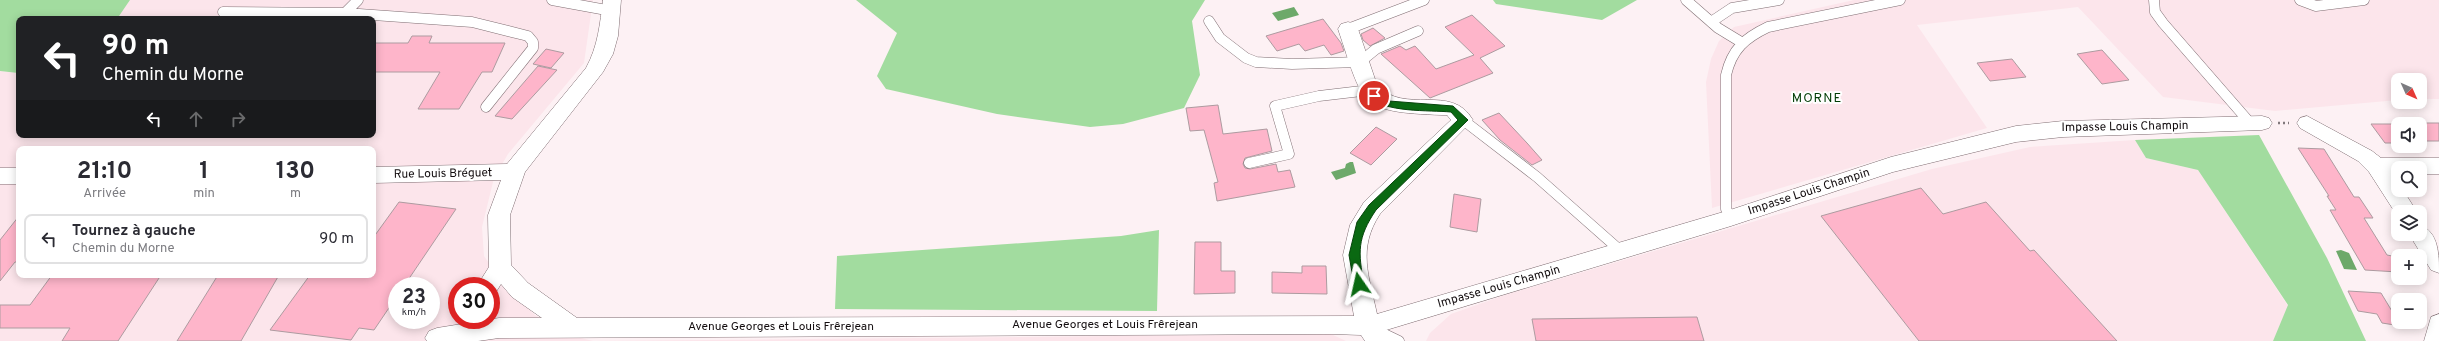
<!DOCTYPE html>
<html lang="fr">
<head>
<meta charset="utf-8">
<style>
	:root { --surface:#fff; --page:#f7f7f7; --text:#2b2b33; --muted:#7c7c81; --line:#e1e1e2 }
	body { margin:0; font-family:Overpass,sans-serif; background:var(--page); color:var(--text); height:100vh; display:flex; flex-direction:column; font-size:15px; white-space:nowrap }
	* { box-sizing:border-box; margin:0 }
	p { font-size:13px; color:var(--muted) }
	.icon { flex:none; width:22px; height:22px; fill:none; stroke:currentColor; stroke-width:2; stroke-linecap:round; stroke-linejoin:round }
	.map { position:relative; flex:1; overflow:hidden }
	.side { position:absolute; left:16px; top:146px; width:360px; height:132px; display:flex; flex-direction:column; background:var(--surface); border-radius:8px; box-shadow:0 2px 10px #0003 }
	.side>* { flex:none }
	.hud { position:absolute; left:16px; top:16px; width:360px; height:122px; border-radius:8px; box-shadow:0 2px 10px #0003; background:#202124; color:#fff; overflow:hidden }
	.needle { width:26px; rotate:135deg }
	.tools { position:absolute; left:2391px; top:73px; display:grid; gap:8px }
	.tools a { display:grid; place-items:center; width:36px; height:36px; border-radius:8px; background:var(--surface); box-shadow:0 2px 10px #0003; font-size:20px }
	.speed { position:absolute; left:388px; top:277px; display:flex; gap:8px; font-size:20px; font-weight:700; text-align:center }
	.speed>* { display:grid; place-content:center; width:52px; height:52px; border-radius:50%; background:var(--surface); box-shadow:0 2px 10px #0003; line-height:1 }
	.speed small { font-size:10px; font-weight:400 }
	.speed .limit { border:6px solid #d22; background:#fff; color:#111 }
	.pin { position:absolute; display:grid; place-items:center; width:34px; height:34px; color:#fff; margin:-17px; border:2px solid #fff; border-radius:50%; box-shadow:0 1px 4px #0007 }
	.me { position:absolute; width:44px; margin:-22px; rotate:349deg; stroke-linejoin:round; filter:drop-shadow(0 0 3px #0008) }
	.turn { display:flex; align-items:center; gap:14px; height:84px; padding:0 20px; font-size:18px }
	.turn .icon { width:52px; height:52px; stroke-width:2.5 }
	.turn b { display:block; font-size:28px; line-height:34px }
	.lanes { display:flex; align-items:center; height:38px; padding:0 20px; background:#0003; justify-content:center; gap:20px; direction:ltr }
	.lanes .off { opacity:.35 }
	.eta { display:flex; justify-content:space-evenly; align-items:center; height:68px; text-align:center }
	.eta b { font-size:24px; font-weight:700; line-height:28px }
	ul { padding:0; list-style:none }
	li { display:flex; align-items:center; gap:12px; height:50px; margin:0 8px 6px; padding:0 12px; border:2px solid var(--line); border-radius:8px }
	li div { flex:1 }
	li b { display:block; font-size:15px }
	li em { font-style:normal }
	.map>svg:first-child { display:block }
</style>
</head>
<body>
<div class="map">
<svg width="2439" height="341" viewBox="0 0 2439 341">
	<rect width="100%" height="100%" fill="#fdf1f4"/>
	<path fill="#fce5eb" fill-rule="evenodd" d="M130,0H593L584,63L508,154L494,178L482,227L484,256L505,286L535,315L565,334L593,341L1331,334L1346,341H0V71L17,73L19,71V135H373V19H117ZM19,149H373V275H19ZM397,286H431V320H397ZM457,286H491V320H457Z
		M1854,0H2439V99H2420V80H2398V100L2275,111L2163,97L2078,7L1917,25L1987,128L1712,208L1706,82L1711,59L1719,41L1734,27Z
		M2135,140L2146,158L2198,170L2288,306L2273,341H1426L1430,333L1451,314L1505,295L1932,169L2030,147Z"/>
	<path fill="#a2dc9f" d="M0,0H130L117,19H19L18,73L0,71Z
		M856,0H1205L1192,21L1200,75L1184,108L1123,124L1090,127L997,114L886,89L877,76L897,33Z
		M1493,0H1637L1602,20L1496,4Z
		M2259,135L2327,258L2366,341H2273L2288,305L2198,170L2146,158L2135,140Z
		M1159,230L1157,311L835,309L837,256L1121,236Z"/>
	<path fill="#6da96a" d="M1294,7L1299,15L1278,21L1272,13Z
		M1350,162H1353L1356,173L1336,180L1331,172L1345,168L1346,164Z
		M2341,250L2349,253L2357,270L2344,269L2336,251Z"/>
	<path fill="#feb5ca" stroke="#ad9ba0" d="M1472,15L1505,46L1480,58L1493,73L1430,98L1381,54L1400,46L1406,50L1415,46L1436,69L1474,55L1445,27Z
		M1323,19L1341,43L1344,51L1331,55L1324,45L1305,51L1299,44L1277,51L1266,36Z
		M1373,28L1385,38L1370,46L1363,40L1361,34Z
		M412,36H432L429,43H505L492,72H482L459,109H418L440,72H373V43H408Z
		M546,49L564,53L551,68L533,64Z
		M2102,50L2129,80L2102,84L2077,54Z
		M2012,59L2026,77L1990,81L1977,63Z
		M538,66L557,70L512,119L495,116Z
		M1218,105L1223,134L1267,129L1272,151L1245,158L1243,164L1245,168L1250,169L1276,164L1278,172L1290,170L1295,187L1217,201L1214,183L1218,182L1204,130L1190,131L1186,108Z
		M1499,113L1527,143L1542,160L1532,165L1500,140L1482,120Z
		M2420,123H2439V141H2420Z
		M2371,124H2398V143H2385Z
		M1376,127L1397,139L1371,165L1350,153Z
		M2298,148L2324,149L2354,197H2359L2373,218H2364L2387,255L2392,256L2398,266V272L2365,270L2330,210H2336L2327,196H2329Z
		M1921,188L1943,214L1986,202L2030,251L2034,250L2117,341H1919L1821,216Z
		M1454,194L1481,199L1477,232L1450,227Z
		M399,202L456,209L404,286H397V296L374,330L359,328L351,340L270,330L310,275H373V238Z
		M19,216V262H15L0,281V240Z
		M1195,242H1221V271H1235V293L1194,294Z
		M1302,266H1326L1327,294L1272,293V272L1302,273Z
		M52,275H161L118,341H62L70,328H0V305H30Z
		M218,275H279L241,341H177Z
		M2348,291L2381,293L2401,326L2382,323L2377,314L2358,311Z
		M1697,317L1704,341H1536L1532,319Z"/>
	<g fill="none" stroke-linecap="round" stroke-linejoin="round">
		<g stroke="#7f6d72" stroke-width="11">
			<path id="service" d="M552,0L612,11
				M1686,0L1718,28L1741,42
				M2154,0L2155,12L2163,23L2251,124
				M2300,0L2316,6L2364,0
				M223,12L345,13L472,22L528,36L533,42V48L486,107
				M345,13L358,0
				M1209,21L1220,38L1246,58L1256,62L1292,64L1360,62L1376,49L1418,31
				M1711,22L1732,8L1779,0
				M1348,29L1424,0
				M1463,120L1537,177L1622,252
				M1249,163L1289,154L1275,106L1319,96L1370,90
				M1731,218L1726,209V75C1732,49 1745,38 1768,27L1900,0
				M1374,329L1399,341"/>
		</g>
		<g stroke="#7f6d72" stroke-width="1">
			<path id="minor" d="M603,0H621L618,36L613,54L603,72L525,172L510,215L511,265L528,283L577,318L1354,316L1343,255L1350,225L1364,202L1451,120L1447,115H1442C1357,112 1364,105 1338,29L1341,24L1348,22L1355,24L1358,29L1377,85C1405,116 1451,82 1473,120L1380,214C1357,249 1369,276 1377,314L1730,210L1891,157L2016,126L2063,121L2262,116L2269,118L2272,123L2269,128L2262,130L2063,137L2016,142L1893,172L1731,226L1383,331L1389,341H1365L1361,335L1332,334L499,338L478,341H427L425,338L429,331L437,328L499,318H542L512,297L501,284L496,292L491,294V286H477L489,267L488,215L501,180L373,183V167L507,164L586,68C598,46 600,24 603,0Z
				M2307,116L2372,151L2381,158H2439V174H2420V168H2398V174H2392L2398,182V190H2403L2417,212H2398V217L2369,172L2358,161L2300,128L2297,123L2300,118Z
				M0,168H19V184H0Z
				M2420,225C2439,232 2439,255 2439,273L2431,270L2409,234H2420Z
				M2439,314V341H2424L2431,317Z"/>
		</g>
		<path stroke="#82797c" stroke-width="2.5" stroke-dasharray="2 3" stroke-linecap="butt" d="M2278,123H2289"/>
		<use href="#service" stroke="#fff" stroke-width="10"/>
		<use href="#minor" fill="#fff" fill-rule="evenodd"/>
	</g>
	<path fill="#0a6912" stroke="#06440c" d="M1374,93L1389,101L1453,106L1468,120L1376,210C1357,238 1358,252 1364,284L1359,288L1354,284L1349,255L1357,222L1369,205L1458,120L1451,112C1430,110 1382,113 1370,96Z"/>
	<g text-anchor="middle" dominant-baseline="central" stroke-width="4" stroke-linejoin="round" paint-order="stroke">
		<g font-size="12" fill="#130d0f" stroke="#fff">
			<text transform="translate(2125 127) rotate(-1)">Impasse Louis Champin</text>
			<text transform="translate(443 174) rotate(-1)">Rue Louis Bréguet</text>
			<text transform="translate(1809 192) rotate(-18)">Impasse Louis Champin</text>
			<text transform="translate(1499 287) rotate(-16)">Impasse Louis Champin</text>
			<text x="1105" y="325">Avenue Georges et Louis Frêrejean</text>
			<text x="781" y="327">Avenue Georges et Louis Frêrejean</text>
		</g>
		<g font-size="13" letter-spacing="1" fill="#033d06" stroke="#fff">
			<text x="1817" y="99">MORNE</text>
		</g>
	</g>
</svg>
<div class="tools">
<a><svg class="needle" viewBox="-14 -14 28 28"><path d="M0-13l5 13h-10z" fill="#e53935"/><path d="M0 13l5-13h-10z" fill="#7c7c81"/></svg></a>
<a><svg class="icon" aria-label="sound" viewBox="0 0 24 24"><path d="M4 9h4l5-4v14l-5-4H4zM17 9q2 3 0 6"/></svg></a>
<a><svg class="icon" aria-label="search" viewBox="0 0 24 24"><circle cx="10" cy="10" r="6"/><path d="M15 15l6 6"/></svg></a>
<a><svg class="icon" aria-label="layers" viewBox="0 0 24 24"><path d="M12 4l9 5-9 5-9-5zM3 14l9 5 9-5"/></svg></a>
<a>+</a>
<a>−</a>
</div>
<div class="speed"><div>23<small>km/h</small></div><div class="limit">30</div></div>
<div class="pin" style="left:1374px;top:96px;background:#d93025"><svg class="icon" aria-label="arrive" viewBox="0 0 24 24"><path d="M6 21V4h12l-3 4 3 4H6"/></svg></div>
<svg class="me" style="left:1359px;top:284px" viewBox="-20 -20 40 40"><path d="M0-17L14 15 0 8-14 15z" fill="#0a6912" stroke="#fff" stroke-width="4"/></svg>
<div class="hud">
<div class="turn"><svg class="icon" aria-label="left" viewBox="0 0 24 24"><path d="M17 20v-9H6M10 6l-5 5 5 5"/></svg><div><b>90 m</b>Chemin du Morne</div></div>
<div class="lanes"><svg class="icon" aria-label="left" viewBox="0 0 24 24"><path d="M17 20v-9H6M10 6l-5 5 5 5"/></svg><svg class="icon off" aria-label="ahead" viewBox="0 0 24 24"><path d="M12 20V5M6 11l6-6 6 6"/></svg><svg class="icon off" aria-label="right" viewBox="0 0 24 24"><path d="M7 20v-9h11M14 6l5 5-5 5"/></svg></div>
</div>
<section class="side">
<div class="eta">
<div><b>21:10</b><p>Arrivée</p></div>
<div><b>1</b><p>min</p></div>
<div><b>130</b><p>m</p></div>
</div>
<ul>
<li><svg class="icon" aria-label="left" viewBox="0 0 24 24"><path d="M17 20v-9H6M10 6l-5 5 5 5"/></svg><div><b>Tournez à gauche</b><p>Chemin du Morne</p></div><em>90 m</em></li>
</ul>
</section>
</div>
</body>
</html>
